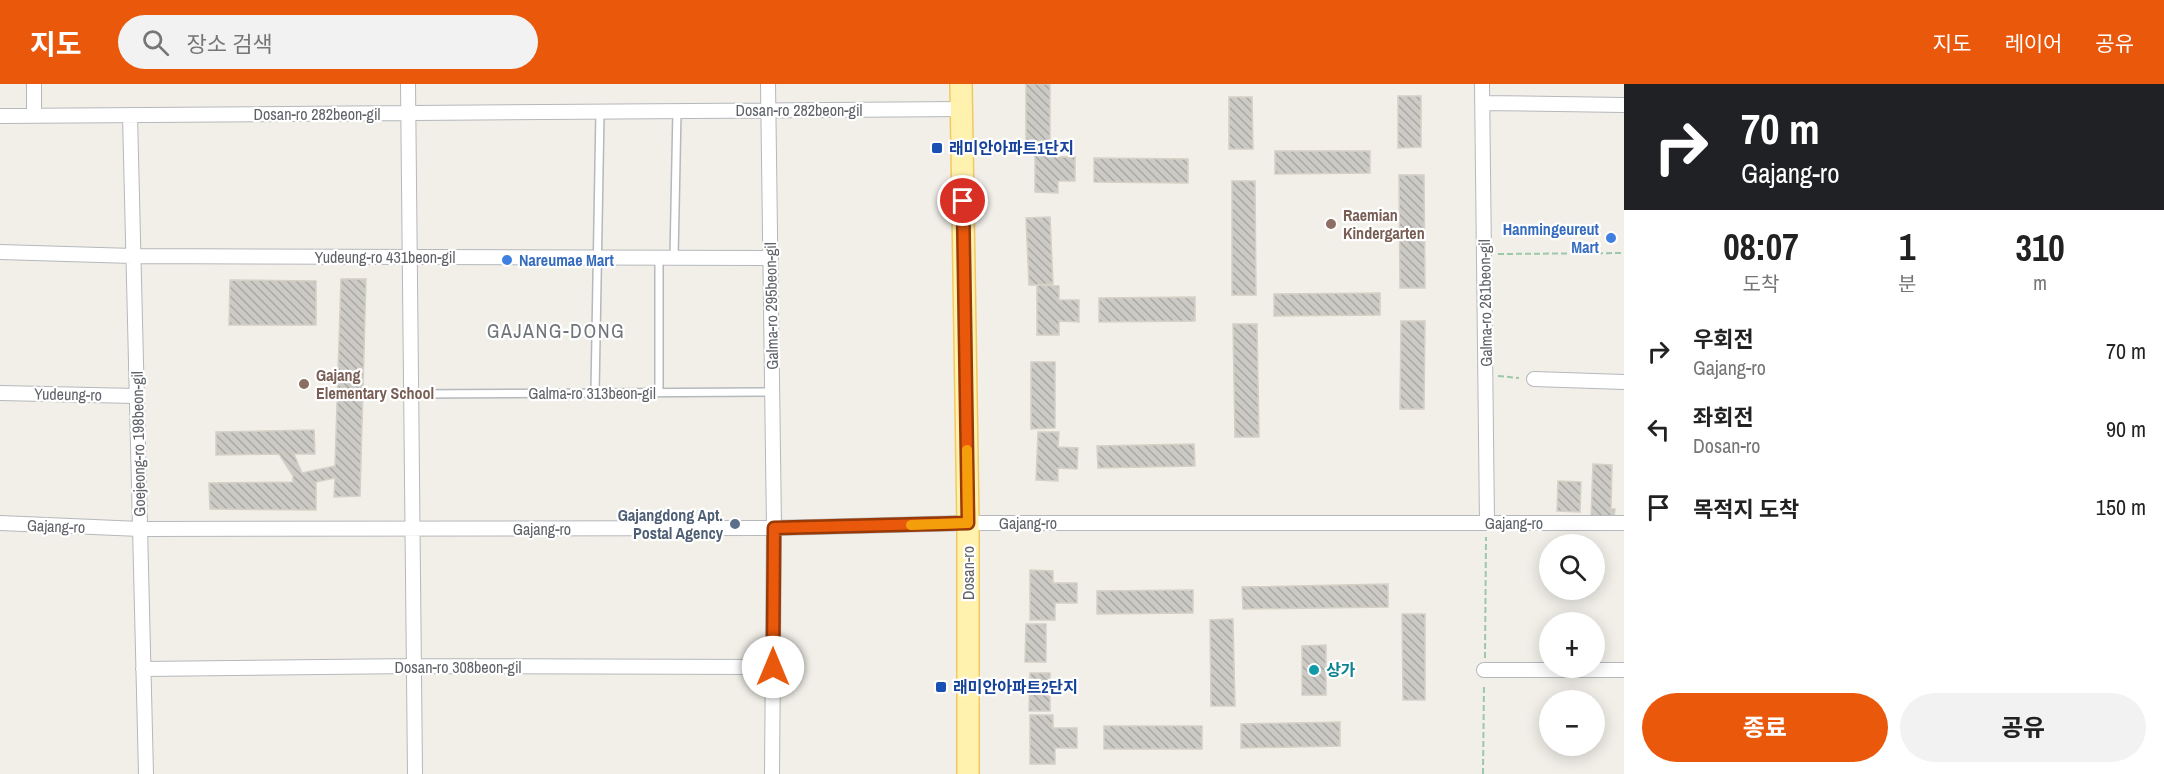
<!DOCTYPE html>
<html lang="ko">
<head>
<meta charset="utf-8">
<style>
	:root { --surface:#fff; --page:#f2f2f2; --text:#222; --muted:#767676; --accent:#ea580c }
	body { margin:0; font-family:"Archivo Narrow","Noto Sans KR",sans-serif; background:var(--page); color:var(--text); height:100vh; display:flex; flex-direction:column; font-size:22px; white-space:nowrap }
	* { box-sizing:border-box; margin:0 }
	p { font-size:20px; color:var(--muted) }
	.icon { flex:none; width:33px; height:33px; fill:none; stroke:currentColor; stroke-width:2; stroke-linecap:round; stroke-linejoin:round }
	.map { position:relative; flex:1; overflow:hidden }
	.side { display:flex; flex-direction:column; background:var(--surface); width:540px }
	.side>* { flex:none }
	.banner { background:#202124; color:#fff; overflow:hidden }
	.buttons { position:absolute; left:1539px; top:450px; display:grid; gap:12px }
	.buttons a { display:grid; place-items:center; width:66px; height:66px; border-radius:50%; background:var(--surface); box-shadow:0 3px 15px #0003; font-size:30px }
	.pin { position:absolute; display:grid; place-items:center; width:51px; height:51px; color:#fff; margin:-26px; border:3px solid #fff; border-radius:50%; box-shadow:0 2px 6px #0007 }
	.me { position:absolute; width:66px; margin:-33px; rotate:0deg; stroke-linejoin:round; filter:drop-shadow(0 0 4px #0008) }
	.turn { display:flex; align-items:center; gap:21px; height:126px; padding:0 18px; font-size:27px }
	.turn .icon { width:78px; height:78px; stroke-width:2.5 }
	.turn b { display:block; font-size:42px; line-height:51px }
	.eta { display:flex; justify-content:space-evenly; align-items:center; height:102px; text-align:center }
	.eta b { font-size:36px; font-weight:700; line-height:42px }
	.cta { display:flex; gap:12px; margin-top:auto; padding:12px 18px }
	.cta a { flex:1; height:69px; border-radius:36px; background:var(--accent); color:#fff; font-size:24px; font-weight:700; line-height:69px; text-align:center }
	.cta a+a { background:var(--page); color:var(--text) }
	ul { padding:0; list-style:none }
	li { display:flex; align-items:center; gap:18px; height:78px; padding:0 18px }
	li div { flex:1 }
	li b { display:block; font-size:22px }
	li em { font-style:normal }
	header { display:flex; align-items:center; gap:36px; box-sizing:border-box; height:84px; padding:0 30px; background:var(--accent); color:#fff }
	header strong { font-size:28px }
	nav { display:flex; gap:33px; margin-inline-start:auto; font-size:21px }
	.search { width:420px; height:54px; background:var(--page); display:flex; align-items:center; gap:15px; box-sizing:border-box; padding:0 21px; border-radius:33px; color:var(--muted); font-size:22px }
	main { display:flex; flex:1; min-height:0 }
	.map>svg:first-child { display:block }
</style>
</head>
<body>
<header>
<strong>지도</strong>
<div class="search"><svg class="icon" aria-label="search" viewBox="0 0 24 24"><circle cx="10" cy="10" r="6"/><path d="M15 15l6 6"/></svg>장소 검색</div>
<nav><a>지도</a><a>레이어</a><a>공유</a></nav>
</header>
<main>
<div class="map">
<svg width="1624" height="690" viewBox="0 0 1624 690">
	<defs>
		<pattern id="building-back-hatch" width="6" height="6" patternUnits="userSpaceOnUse" patternTransform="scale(1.5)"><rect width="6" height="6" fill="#cccac5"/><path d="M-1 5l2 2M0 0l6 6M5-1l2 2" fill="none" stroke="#a9a8a4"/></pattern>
	</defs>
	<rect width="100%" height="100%" fill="#f1efe8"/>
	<path fill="url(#building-back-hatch)" stroke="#d6d1c6" stroke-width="1.5" d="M1026,0H1050V57H1026Z
		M1398,12H1421V63L1398,64Z
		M1229,13H1252L1253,65H1229Z
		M1035,59L1058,60L1057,73H1075V97H1058V109L1035,108Z
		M1275,67H1370V89L1275,90Z
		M1094,74L1188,75V99L1094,98Z
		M1399,91H1424L1425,204H1400Z
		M1232,97H1255L1256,211H1232Z
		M1050,133L1053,200L1029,201L1026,134Z
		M341,195H366L360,412L334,413L335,394L316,398V426L210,425L209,399L293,398V392L279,370L216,371V348L314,346L315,370H294L302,389L335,382Z
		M230,196L316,197V241H229Z
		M1037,201L1059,202V216H1079V238L1059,237V251H1037Z
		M1380,209V231L1274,232V210Z
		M1195,213V237L1099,238V214Z
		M1401,237H1425L1424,325H1400Z
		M1233,240H1257L1259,353H1235Z
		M1031,278H1055V344L1031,345Z
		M1038,348H1059L1058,363L1078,364L1077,385L1058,384V397L1036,396Z
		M1194,360L1195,382L1098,384L1097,362Z
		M1593,380L1612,381L1611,425H1615L1614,434L1591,433Z
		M1558,397L1581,398L1580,428L1557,427Z
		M1030,486L1053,487V499H1077V519H1055V536H1030Z
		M1388,500V523L1243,525L1242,503Z
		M1193,506V529L1097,530V507Z
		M1402,530H1425V616H1403Z
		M1233,535L1235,622H1211L1210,536Z
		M1026,540H1046V578H1025Z
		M1326,561V611H1302V562Z
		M1030,589H1050V627H1029Z
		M1030,631H1053V644H1077V664H1055V680H1030Z
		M1340,638V662L1241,664V640Z
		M1104,642H1202V665H1104Z"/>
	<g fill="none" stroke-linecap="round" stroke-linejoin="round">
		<g stroke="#b5b8bc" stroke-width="10">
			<path id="lane" d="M674,174L677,27
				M595,309L600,28
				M659,309V173
				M412,310L772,308"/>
		</g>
		<g stroke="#b5b8bc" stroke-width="16">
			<path id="street" d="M34,0V32
				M408,0L415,690
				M768,0L774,444L772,690
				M1482,0L1487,439
				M1482,19L1624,21
				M130,31L146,690
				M0,32L962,25
				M0,168L133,172L771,174
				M1534,295L1624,298
				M0,309L136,312
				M0,439L140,445L774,444L968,439H1624
				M143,585L415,582L773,583
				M1484,586H1624"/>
		</g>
		<g stroke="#f2c960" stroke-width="24">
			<path id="primary" d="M961,0L968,439V690"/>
		</g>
		<path stroke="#9cc7a9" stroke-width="2" stroke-dasharray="6 3" stroke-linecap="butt" d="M1498,170L1624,169
			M1498,292L1519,294
			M1485,574L1486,453
			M1483,690L1484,600"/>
		<use href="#lane" stroke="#fff" stroke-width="7"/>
		<use href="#street" stroke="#fff" stroke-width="14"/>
		<use href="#primary" stroke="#fff2af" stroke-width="21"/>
	</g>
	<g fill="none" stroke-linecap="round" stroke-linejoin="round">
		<g stroke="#983908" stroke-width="15">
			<path id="route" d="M773,583L774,444L968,439L963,117"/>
		</g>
		<use href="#route" stroke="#ea580c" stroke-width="10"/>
		<path stroke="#f59e0b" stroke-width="10" d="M911,441L968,439L967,366"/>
	</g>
	<g fill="#1a4fb4" stroke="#fff" stroke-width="2">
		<rect x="931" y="58" width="12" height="12" rx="3"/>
		<rect x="935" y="597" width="12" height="12" rx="3"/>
	</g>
	<g fill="#8d6e63" stroke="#fff" stroke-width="2">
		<circle cx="1331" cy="140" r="6"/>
		<circle cx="304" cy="300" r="6"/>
	</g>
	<g fill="#3f7fe0" stroke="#fff" stroke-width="2">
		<circle cx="1611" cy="154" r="6"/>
		<circle cx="507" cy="176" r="6"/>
	</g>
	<circle fill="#5c6f8a" stroke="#fff" stroke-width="2" cx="735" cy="440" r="6"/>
	<circle fill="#0f9aa8" stroke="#fff" stroke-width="2" cx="1314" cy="586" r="6"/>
	<g text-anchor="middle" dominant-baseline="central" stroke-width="4.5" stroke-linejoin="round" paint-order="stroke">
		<g font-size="16" fill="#5f6368" stroke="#fff">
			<text x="799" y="26">Dosan-ro 282beon-gil</text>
			<text x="317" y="30">Dosan-ro 282beon-gil</text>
			<text x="385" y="173">Yudeung-ro 431beon-gil</text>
			<text transform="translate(1485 219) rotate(-91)">Galma-ro 261beon-gil</text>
			<text transform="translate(771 222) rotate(-91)">Galma-ro 295beon-gil</text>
			<text x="592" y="309">Galma-ro 313beon-gil</text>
			<text transform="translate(68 310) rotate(1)">Yudeung-ro</text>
			<text transform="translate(138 360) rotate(-91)">Goejeong-ro 198beon-gil</text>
			<text x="1028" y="439">Gajang-ro</text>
			<text x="1514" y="439">Gajang-ro</text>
			<text transform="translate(56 442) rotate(2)">Gajang-ro</text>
			<text x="542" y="445">Gajang-ro</text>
			<text transform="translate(968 489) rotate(-90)">Dosan-ro</text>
			<text x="458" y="583">Dosan-ro 308beon-gil</text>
		</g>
		<g font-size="16" font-weight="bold" fill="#164399" stroke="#fff" text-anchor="start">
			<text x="949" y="64">래미안아파트1단지</text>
			<text x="953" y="603">래미안아파트2단지</text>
		</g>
		<g font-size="16" font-weight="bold" fill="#785e54" stroke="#fff" text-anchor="start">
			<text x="1343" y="131">Raemian<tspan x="1343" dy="18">Kindergarten</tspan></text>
			<text x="316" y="291">Gajang<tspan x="316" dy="18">Elementary School</tspan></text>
		</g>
		<g font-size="16" font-weight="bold" fill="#366cbe" stroke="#fff" text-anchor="end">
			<text x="1599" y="145">Hanmingeureut<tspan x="1599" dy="18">Mart</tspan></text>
			<text x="519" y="176" text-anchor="start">Nareumae Mart</text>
		</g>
		<g font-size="16" font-weight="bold" fill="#4e5e75" stroke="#fff" text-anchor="end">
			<text x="723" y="431">Gajangdong Apt.<tspan x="723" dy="18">Postal Agency</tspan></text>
		</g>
		<g font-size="16" font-weight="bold" fill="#0d838f" stroke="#fff" text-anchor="start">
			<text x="1326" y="586">상가</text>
		</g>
		<g font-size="20" letter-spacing="1.5" fill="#70757a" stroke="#fff">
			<text x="556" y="246">GAJANG-DONG</text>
		</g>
	</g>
</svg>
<div class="buttons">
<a><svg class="icon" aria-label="search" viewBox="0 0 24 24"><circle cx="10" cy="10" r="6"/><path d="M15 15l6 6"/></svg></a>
<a>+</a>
<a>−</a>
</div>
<div class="pin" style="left:963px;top:117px;background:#d93025"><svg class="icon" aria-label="arrive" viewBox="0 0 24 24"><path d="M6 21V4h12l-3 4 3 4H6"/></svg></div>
<svg class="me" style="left:773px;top:583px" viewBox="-20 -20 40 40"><circle r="19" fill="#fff"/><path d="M0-13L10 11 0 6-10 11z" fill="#ea580c"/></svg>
</div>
<section class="side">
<div class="banner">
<div class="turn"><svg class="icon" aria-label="right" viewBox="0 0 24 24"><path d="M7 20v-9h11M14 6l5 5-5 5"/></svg><div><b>70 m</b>Gajang-ro</div></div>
</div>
<div class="eta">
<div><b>08:07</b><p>도착</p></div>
<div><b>1</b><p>분</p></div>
<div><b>310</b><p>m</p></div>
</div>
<ul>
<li><svg class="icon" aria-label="right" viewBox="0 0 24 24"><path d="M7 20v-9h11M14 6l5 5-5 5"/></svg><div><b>우회전</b><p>Gajang-ro</p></div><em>70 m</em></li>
<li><svg class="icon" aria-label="left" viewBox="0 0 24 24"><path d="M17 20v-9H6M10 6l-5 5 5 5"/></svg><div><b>좌회전</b><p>Dosan-ro</p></div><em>90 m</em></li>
<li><svg class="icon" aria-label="arrive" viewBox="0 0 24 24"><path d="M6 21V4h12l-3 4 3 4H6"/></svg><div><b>목적지 도착</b></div><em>150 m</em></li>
</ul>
<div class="cta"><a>종료</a><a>공유</a></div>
</section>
</main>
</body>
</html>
